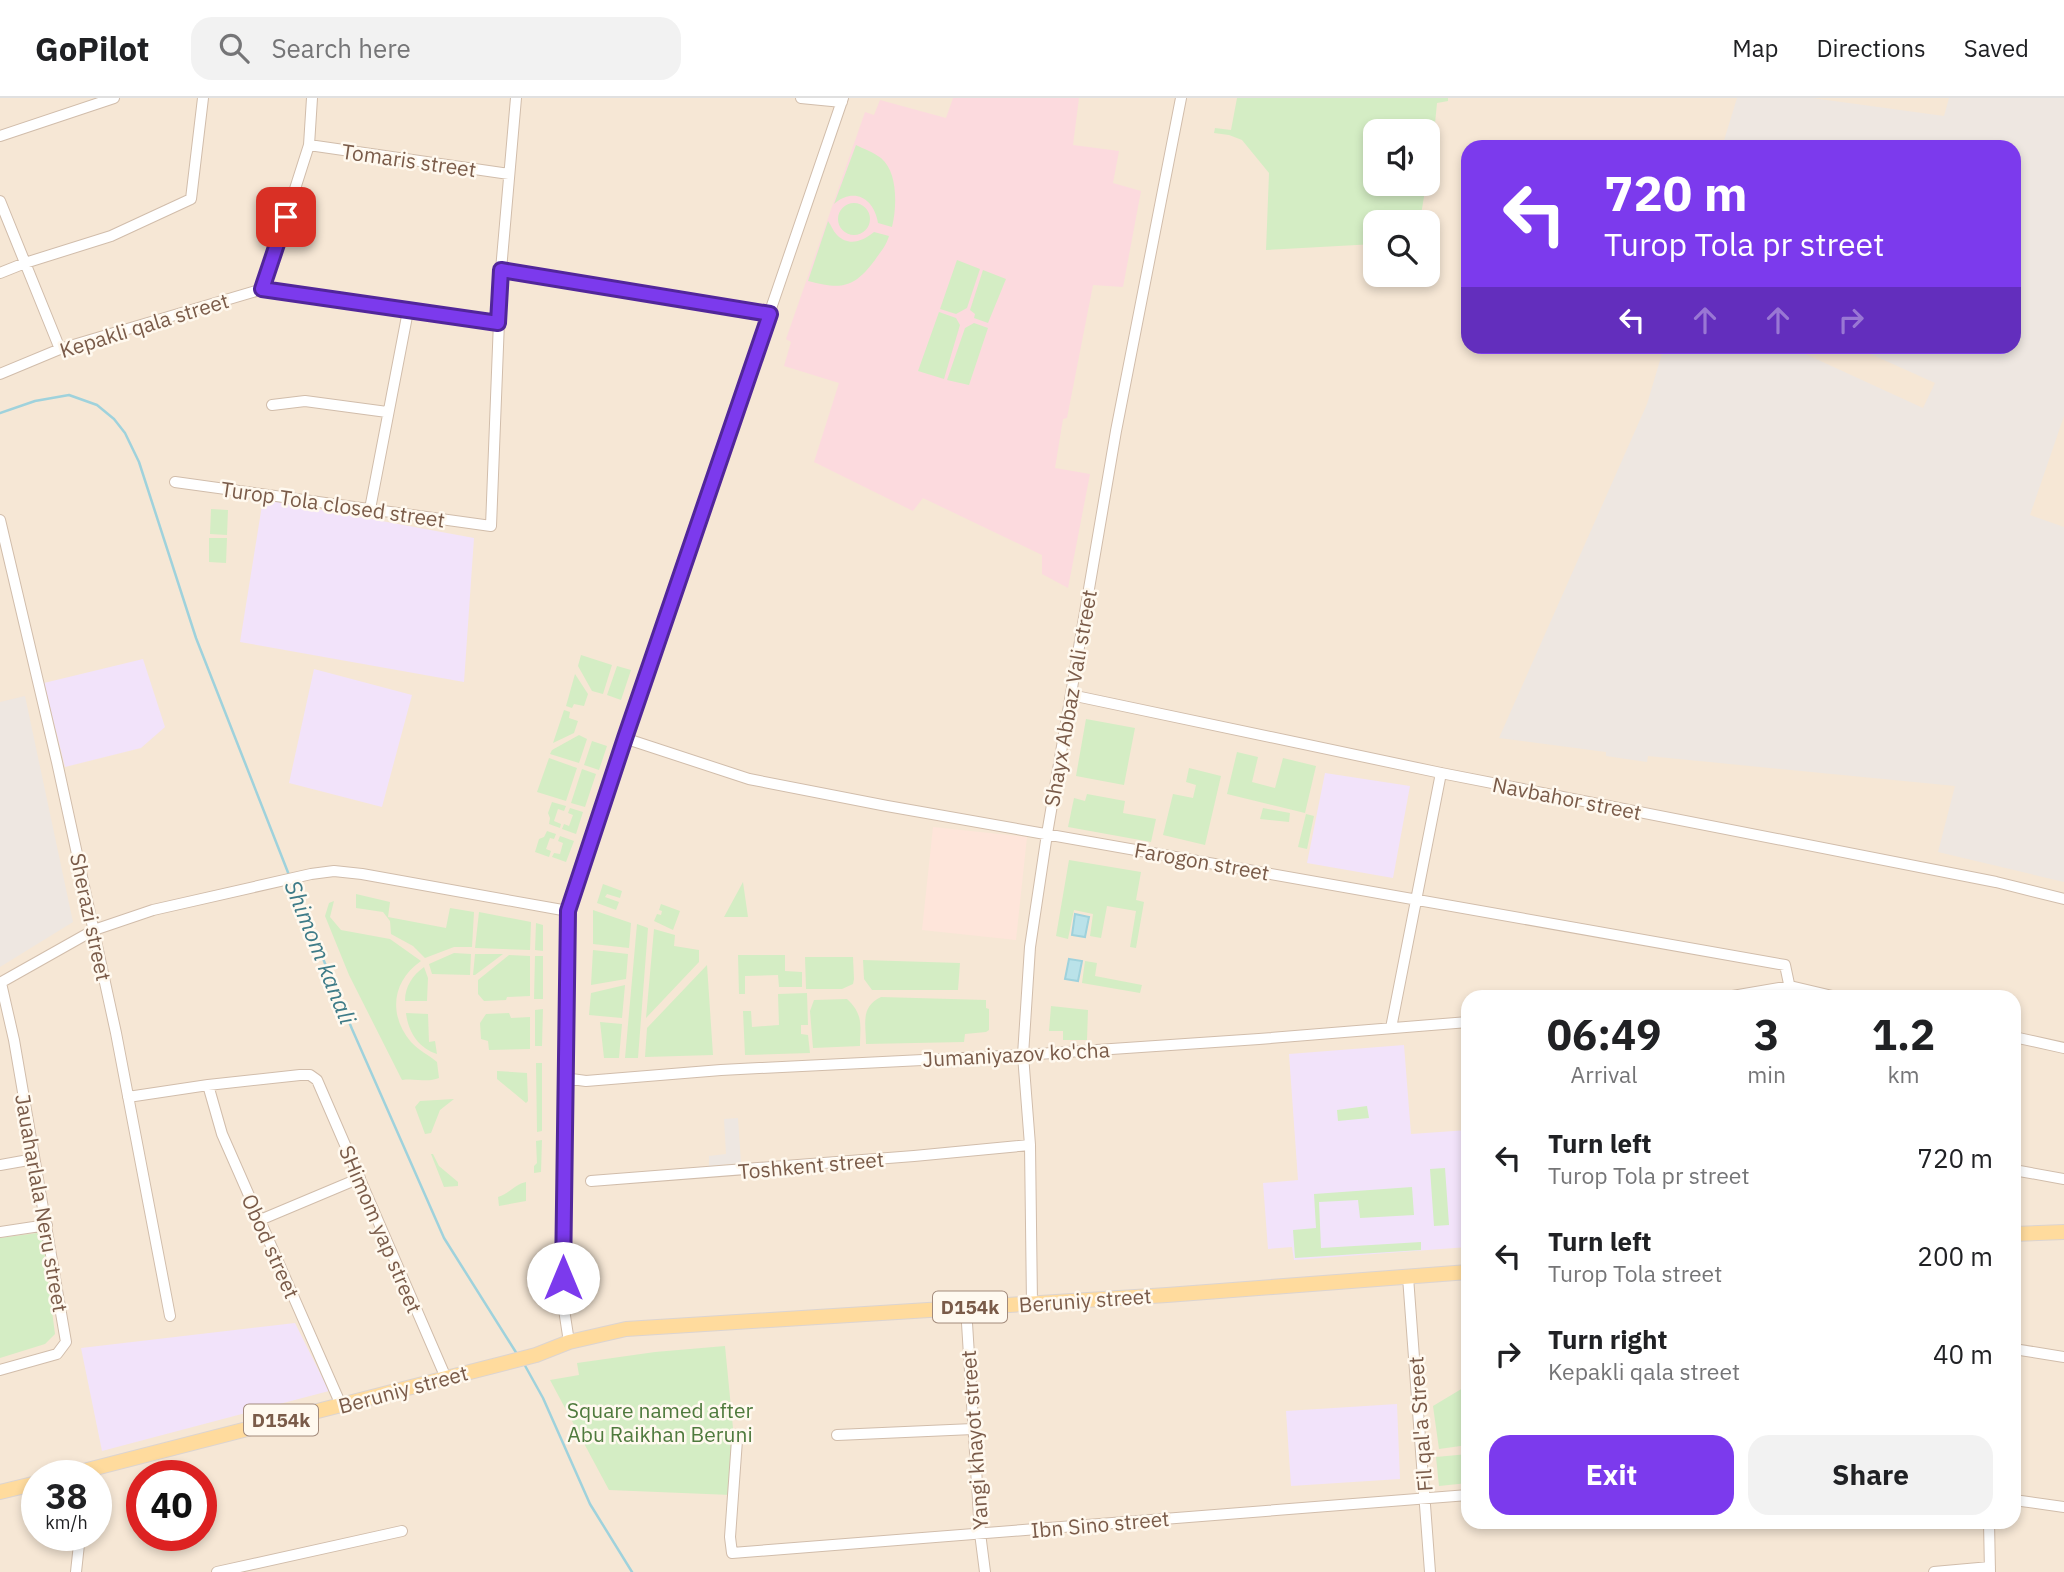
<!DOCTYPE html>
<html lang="en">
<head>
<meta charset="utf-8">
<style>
	:root { --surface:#fff; --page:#f2f2f2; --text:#202124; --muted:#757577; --line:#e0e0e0; --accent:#7c3aed }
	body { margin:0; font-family:"IBM Plex Sans",sans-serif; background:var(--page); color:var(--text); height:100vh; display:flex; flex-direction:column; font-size:26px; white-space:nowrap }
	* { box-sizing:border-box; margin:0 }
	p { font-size:23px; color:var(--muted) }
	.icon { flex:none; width:38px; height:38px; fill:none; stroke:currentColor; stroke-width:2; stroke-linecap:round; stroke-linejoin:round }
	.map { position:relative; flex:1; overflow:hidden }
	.details { position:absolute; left:1461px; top:892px; width:560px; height:539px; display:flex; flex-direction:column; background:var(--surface); border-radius:21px; box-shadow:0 4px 10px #0003 }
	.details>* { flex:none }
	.hud { position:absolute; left:1461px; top:42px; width:560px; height:214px; border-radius:21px; box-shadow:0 4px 10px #0003; background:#7c3aed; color:#fff; overflow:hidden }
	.buttons { position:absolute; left:1363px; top:21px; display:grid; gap:14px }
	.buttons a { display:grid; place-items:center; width:77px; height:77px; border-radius:14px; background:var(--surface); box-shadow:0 4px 10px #0003; font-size:35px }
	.speed { position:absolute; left:21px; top:1362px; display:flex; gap:14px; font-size:35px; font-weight:700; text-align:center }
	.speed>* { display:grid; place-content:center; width:91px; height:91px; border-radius:50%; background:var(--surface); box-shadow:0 4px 10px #0003; line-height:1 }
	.speed small { font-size:18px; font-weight:400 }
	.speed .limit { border:10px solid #d22; background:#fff; color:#111 }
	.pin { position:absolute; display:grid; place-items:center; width:60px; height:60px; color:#fff; margin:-30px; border-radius:14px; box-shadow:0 4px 10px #0006 }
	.me { position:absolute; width:77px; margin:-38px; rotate:0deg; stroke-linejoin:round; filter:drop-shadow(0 0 5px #0008) }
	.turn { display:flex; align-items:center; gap:24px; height:147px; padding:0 28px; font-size:32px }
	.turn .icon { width:91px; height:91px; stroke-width:2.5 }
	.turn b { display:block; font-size:49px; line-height:60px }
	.lanes { display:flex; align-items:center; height:66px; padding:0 28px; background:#0003; justify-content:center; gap:35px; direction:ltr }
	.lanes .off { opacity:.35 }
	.eta { display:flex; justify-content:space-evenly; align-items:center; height:119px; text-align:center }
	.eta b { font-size:42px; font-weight:800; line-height:49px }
	.action { display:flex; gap:14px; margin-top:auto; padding:14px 28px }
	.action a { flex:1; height:80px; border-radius:21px; background:var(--accent); color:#fff; font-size:28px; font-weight:800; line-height:80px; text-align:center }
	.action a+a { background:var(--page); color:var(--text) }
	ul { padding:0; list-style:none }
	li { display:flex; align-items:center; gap:21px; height:98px; padding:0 28px }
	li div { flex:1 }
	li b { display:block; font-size:26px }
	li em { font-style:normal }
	header { display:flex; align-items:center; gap:42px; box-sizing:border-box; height:98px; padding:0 35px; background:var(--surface); border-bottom:2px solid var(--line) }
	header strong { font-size:33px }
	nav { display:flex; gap:38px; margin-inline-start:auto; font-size:24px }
	.search { width:490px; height:63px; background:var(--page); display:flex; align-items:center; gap:18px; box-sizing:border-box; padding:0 24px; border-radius:21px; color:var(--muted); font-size:26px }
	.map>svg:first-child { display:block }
</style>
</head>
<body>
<header>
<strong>GoPilot</strong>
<div class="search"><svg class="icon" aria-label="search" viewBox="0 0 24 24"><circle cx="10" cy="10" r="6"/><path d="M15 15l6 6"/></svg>Search here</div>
<nav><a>Map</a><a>Directions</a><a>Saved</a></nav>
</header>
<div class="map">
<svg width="2064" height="1474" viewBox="0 0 2064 1474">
	<rect width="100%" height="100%" fill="#fef5e7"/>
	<path fill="#f6e7d5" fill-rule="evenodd" d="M0,0H2064V1474H0ZM1376,33H1428V86H1376ZM1468,49H2014V248H1468ZM1376,124H1428V177H1376ZM1468,900H2014V1424H1468ZM37,1377H96V1437H37ZM142,1377H201V1437H142Z"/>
	<path fill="#fee5da" d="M933,729L1027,739L1016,842L922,832Z"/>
	<path fill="#eee7e1" d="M1737,0H1812L1944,18L1949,0H2064V318L2030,417L2064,429V784L1938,754L1955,688L1648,658L1647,664L1606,658V654L1499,640L1647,306L1664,249H1790L1923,310L1935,285L1855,249L2014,248V49H1722Z
		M25,598L73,824L0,869V604Z
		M738,1020L741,1065L709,1068V1058L726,1056L724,1021Z"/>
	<path fill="#f2e3fa" d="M263,401L474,440L464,584L240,544Z
		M143,561L165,629L141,650L65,669L44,585Z
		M314,571L412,597L382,709L289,685Z
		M1325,675L1410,688L1393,780L1307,765Z
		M1404,947L1411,1036L1468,1032V1149L1294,1162L1292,1149L1268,1151L1263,1085L1298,1082L1289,956Z
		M295,1225L329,1293L102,1353L81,1250Z
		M1397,1306L1400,1381L1291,1388L1286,1313Z"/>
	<path fill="#fcdade" d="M953,0H1079L1073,47L1119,53L1113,85L1141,93L1123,189L1093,187L1067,320L1063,321L1055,370L1090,376L1068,490L1042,476V457L923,400L913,413L814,364L839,285L784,268L791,244L786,241L865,14L874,17L880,2L946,20Z"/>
	<path fill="#d4edc4" d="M1237,0H1448V3L1437,5L1433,46L1428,45V33H1376V86H1426L1421,117L1411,118L1410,124H1376L1375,146L1266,152L1269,75L1242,42L1229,37L1214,35L1215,30L1231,32Z
		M856,47C864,51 873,54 881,60C898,74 897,109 892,129L878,125C874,100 854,89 834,106Z
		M838 121a16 16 0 1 1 32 0a16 16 0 1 1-32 0Z
		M828,123C831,127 833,133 837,137C849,149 863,143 874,134L889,138C886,148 881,153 875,162C854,190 842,192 808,183Z
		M957,162L980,171L967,210L956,216L940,211Z
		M983,172L1006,181L988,225L974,220L975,216L970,212Z
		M939,214L956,220L960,227L944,281L918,273Z
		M974,225L988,230L969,287L947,282L965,230Z
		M211,411L228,412L227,437L210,436Z
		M209,440H227L226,465L209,464Z
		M581,557L612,567L603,596L592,593L578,568Z
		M617,568L631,572L621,602L607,597Z
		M575,576L588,596L584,608L574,606L572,610L566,608Z
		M564,612L570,614L569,620L578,623L574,635L553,645Z
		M1086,621L1135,630L1124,687L1076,678Z
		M579,637L587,641L579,665L550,656L552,652Z
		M592,643L607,648L599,672L584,667Z
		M1237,654L1258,659L1252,684L1275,690L1283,660L1316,668L1305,715L1227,696Z
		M549,660L577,670L566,703L537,694Z
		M1189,670L1221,678L1205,747L1163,737L1173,696L1193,700L1196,687L1186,684Z
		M582,671L596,676L585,709L571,705Z
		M1087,696L1125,703L1123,715L1156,721L1151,744L1068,729L1074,700L1085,703Z
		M552,704L566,708L564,713L558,711L554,723L561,726L560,730L549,726L550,720L548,715Z
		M570,710L583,714L576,736L562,731L564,726L569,728L573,717L568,715Z
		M1263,710L1290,715L1289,724L1260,721Z
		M1306,716L1314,718L1307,751L1298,749Z
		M547,733L556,736L554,741L550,740L546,751L551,753L549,759L535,754L539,741L544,739Z
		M560,738L574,743L566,764L552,759L554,755L560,756L563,745L558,743Z
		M1069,762L1141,774L1136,802L1144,804L1136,850L1130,849L1136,813L1107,808L1101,840L1090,838L1093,816L1074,812L1068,841L1056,838Z
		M743,784L748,819H724Z
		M603,786L622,793L620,800L607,796L605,799L619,804L616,812L597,805Z
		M356,796L390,804L388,819L446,830L450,810L474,814L472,849H454L425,860L413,848L391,836L390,823L383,814L356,810Z
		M334,803L330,819L341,832L390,841L421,863C392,883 388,917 411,944C418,952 429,957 437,964L439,980C427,985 416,980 402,982L349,877L325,818L329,805Z
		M661,806L680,813L673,832L654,823L657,816L661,817L662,813L659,812Z
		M593,812L631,825L629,850L593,846Z
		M479,814L531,824L530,852L475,850Z
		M536,825L543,827V853L535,852Z
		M637,826L648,830L638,960H625Z
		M654,831L675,837L674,848L699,852V864L646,920Z
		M593,852L628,856L626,881L591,887Z
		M454,855L471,856L470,877L432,876L429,866Z
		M475,856H503L475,877H473Z
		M509,857L530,858V898L507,899L506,902L484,903L478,896V882Z
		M738,857H785V873L802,874V889H779L778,877L745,878V896H739Z
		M535,858H543V901H534Z
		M805,859H853L854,881L853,886L842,891H806Z
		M863,862L960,865L958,892H872L864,881Z
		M1085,863L1097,865L1095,878L1142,887L1140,895L1082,885Z
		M707,867L713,957L645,959L647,930Z
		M424,869L428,880L427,903H405C405,888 413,877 424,869Z
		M625,887L622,920L589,917L591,895Z
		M807,895L808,927H801V936L808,937L810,955L745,957L743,913H751L752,929L779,927L778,896Z
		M881,899L986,902V910L989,911V932L986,934L965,936L964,944L866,946C866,926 860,909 881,899Z
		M847,901C864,917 860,927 860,948L813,950L810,913L814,902Z
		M1051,908L1088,912L1087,942H1063V933H1049Z
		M543,911L542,948H535V912Z
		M406,915L428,916L429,944L435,943L437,956C418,950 408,933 406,915Z
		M509,915L511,920L530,919V951L489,952L488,943L481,941L480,925L486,916Z
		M600,924L622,926L619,960H604Z
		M536,965H542V1033L537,1034Z
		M497,973L527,975L528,1003L526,1005L497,981Z
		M454,1001L440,1012L431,1035L425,1036L415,1009L420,1003Z
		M1367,1008L1369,1020L1338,1023L1337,1012Z
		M542,1042L541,1074L534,1075V1068L537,1065L536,1043Z
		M431,1056H433L439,1068L458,1084V1088L444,1089Z
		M1445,1070L1449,1127L1434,1128L1430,1071Z
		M526,1084V1103L499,1108L498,1099C509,1096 515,1086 526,1084Z
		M1412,1089L1414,1117L1360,1120L1358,1102L1319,1104L1321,1150L1421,1144V1152L1295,1160L1293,1132L1316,1130L1314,1096Z
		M37,1135L43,1143L55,1236L45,1246L0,1260V1140Z
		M725,1248L733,1330L731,1397L609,1392L550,1282L579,1277L577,1265L655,1254Z
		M1468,1287V1347L1439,1351L1433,1308Z
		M1468,1356V1385L1439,1388L1436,1359Z"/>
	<path fill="#bae2e9" stroke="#9fd2dc" stroke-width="2" d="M1075,816L1089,819L1085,839L1072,837Z
		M1069,861L1082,863L1078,883L1065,881Z"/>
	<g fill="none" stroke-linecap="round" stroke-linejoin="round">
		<path stroke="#9fd2dc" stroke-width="2.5" d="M0,315L35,303L69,297L97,307L114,321L125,335L139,364L196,540L289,777
			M291,783L352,931L444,1140L517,1256
			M523,1264L543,1300L590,1406L632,1474"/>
		<g stroke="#d1bdab" stroke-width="12">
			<path id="minor" d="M801,0L842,4
				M0,38L114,0
				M309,47L509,76
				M0,103L60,251
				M501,172L770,216
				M0,175L25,165L111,138L191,101L203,0
				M263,191L309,47L312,0
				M0,276L60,251L263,191L498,225
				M272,307L305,303L387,314
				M175,384L491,428L501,172L516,0
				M370,411L408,213
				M0,422L57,664L116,935L170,1218
				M1071,597L1441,675L1996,784L2064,801
				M624,640L749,681L887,708L1785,867L1792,900
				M0,885L94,832L153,812L311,776L334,773L362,776L568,813
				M1721,900L1790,888L1841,900
				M1391,930L1441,675
				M2014,939L2064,950
				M564,980L586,983L721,972L1023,957L1259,941L1468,924
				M208,987L222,1036L341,1307
				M128,999L208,987L300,977H310L317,982L446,1280
				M0,1067L34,1061
				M2014,1072L2064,1081
				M591,1083L914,1058L1030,1047
				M260,1122L360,1080
				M0,1134L47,1127
				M1408,1179L1430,1474
				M1032,1206L1030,1047L1023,957L1030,849L1047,736L1116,333L1181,0
				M966,1209L980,1435L985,1474
				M569,1244L563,1205L568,813L624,640L843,0
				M2014,1251L2064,1259
				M0,1272L57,1256L66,1244L14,942L1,885
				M837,1337L973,1331
				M737,1342L730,1439L732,1455L1468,1397
				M2014,1402L2064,1409
				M1989,1424L1990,1474
				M76,1474L80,1437
				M217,1474L402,1433
				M1934,1474L1990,1469"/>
		</g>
		<g stroke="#dcd4d0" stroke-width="16">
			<path id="major" d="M2014,1136L2064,1134
				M68,1377L536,1257L569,1244L626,1231L1167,1197L1468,1174
				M0,1394L37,1385"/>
		</g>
		<use href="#minor" stroke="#fff" stroke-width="10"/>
		<use href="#major" stroke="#ffdb9d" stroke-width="14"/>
	</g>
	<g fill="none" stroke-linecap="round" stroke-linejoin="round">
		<g stroke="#51269a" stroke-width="18">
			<path id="route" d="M286,119L262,191L498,225L501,172L770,216L625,640L568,813L563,1180"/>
		</g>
		<use href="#route" stroke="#7c3aed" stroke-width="12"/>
	</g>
	<g text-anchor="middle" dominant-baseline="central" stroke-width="5" stroke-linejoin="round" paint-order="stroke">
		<g fill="#fff9ef" stroke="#a28a7b" stroke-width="2">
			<rect x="933" y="1193.5" width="74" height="31" rx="5"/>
			<rect x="244" y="1306.5" width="74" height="31" rx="5"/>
		</g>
		<g font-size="19" font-weight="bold" fill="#7a5b49">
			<text x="970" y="1209">D154k</text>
			<text x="281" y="1322">D154k</text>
		</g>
		<g font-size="21" fill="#7a5b49" stroke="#fff9ef">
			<text transform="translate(409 62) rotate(8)">Tomaris street</text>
			<text transform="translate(144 227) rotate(-17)">Kepakli qala street</text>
			<text transform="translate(333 406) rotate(8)">Turop Tola closed street</text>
			<text transform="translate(1070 600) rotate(-80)">Shayx Abbaz Vali street</text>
			<text transform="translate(1567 700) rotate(11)">Navbahor street</text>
			<text transform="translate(1202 763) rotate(10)">Farogon street</text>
			<text transform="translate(91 819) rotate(78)">Sherazi street</text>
			<text transform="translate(1016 956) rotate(-3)">Jumaniyazov ko'cha</text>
			<text transform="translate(811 1067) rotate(-5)">Toshkent street</text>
			<text transform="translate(42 1105) rotate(80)">Jauaharlala Neru street</text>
			<text transform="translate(381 1131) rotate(67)">SHimom yap street</text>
			<text transform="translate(271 1148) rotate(66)">Obod street</text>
			<text transform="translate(1085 1202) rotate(-4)">Beruniy street</text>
			<text transform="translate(403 1291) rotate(-15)">Beruniy street</text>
			<text transform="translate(1420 1326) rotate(-94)">Fil qal'a Street</text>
			<text transform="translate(974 1342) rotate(-94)">Yangi khayot street</text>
			<text transform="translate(1100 1426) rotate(-5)">Ibn Sino street</text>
		</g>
		<g font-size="21" fill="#4f7a3d" stroke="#fff9ef">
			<text x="660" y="1312">Square named after<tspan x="660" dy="24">Abu Raikhan Beruni</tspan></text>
		</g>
		<g font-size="23" font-style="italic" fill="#3e7b87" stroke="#fff9ef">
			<text transform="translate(321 854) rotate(68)">Shimom kanali</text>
		</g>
	</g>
</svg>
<div class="buttons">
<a><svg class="icon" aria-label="sound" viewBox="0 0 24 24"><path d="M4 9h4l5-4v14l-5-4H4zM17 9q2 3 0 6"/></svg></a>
<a><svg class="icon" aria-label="search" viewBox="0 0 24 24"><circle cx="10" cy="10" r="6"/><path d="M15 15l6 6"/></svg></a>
</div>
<div class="speed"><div>38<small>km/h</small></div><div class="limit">40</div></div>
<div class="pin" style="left:286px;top:119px;background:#d93025"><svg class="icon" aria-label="arrive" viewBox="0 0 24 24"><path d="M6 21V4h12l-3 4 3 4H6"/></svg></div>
<svg class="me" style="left:563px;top:1180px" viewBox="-20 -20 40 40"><circle r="19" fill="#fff"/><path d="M0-13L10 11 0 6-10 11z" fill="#7c3aed"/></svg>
<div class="hud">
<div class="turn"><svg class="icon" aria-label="left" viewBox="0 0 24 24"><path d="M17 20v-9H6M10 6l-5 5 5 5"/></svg><div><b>720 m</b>Turop Tola pr street</div></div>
<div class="lanes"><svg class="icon" aria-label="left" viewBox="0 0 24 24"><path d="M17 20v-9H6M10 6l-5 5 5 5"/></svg><svg class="icon off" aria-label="ahead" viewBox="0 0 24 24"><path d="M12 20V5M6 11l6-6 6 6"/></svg><svg class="icon off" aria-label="ahead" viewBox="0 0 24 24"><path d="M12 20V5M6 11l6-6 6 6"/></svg><svg class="icon off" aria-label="right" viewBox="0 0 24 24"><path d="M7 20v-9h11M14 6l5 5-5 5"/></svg></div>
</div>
<section class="details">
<div class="eta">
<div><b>06:49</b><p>Arrival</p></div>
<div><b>3</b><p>min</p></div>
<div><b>1.2</b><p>km</p></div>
</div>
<ul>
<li><svg class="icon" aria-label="left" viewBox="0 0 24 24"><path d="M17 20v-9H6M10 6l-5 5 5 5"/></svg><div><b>Turn left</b><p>Turop Tola pr street</p></div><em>720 m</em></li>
<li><svg class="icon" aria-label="left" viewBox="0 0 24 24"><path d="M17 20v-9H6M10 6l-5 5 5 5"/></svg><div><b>Turn left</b><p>Turop Tola street</p></div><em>200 m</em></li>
<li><svg class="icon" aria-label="right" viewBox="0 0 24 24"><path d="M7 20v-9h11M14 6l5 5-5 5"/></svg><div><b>Turn right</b><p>Kepakli qala street</p></div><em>40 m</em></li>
</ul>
<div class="action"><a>Exit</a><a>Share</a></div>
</section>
</div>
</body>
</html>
